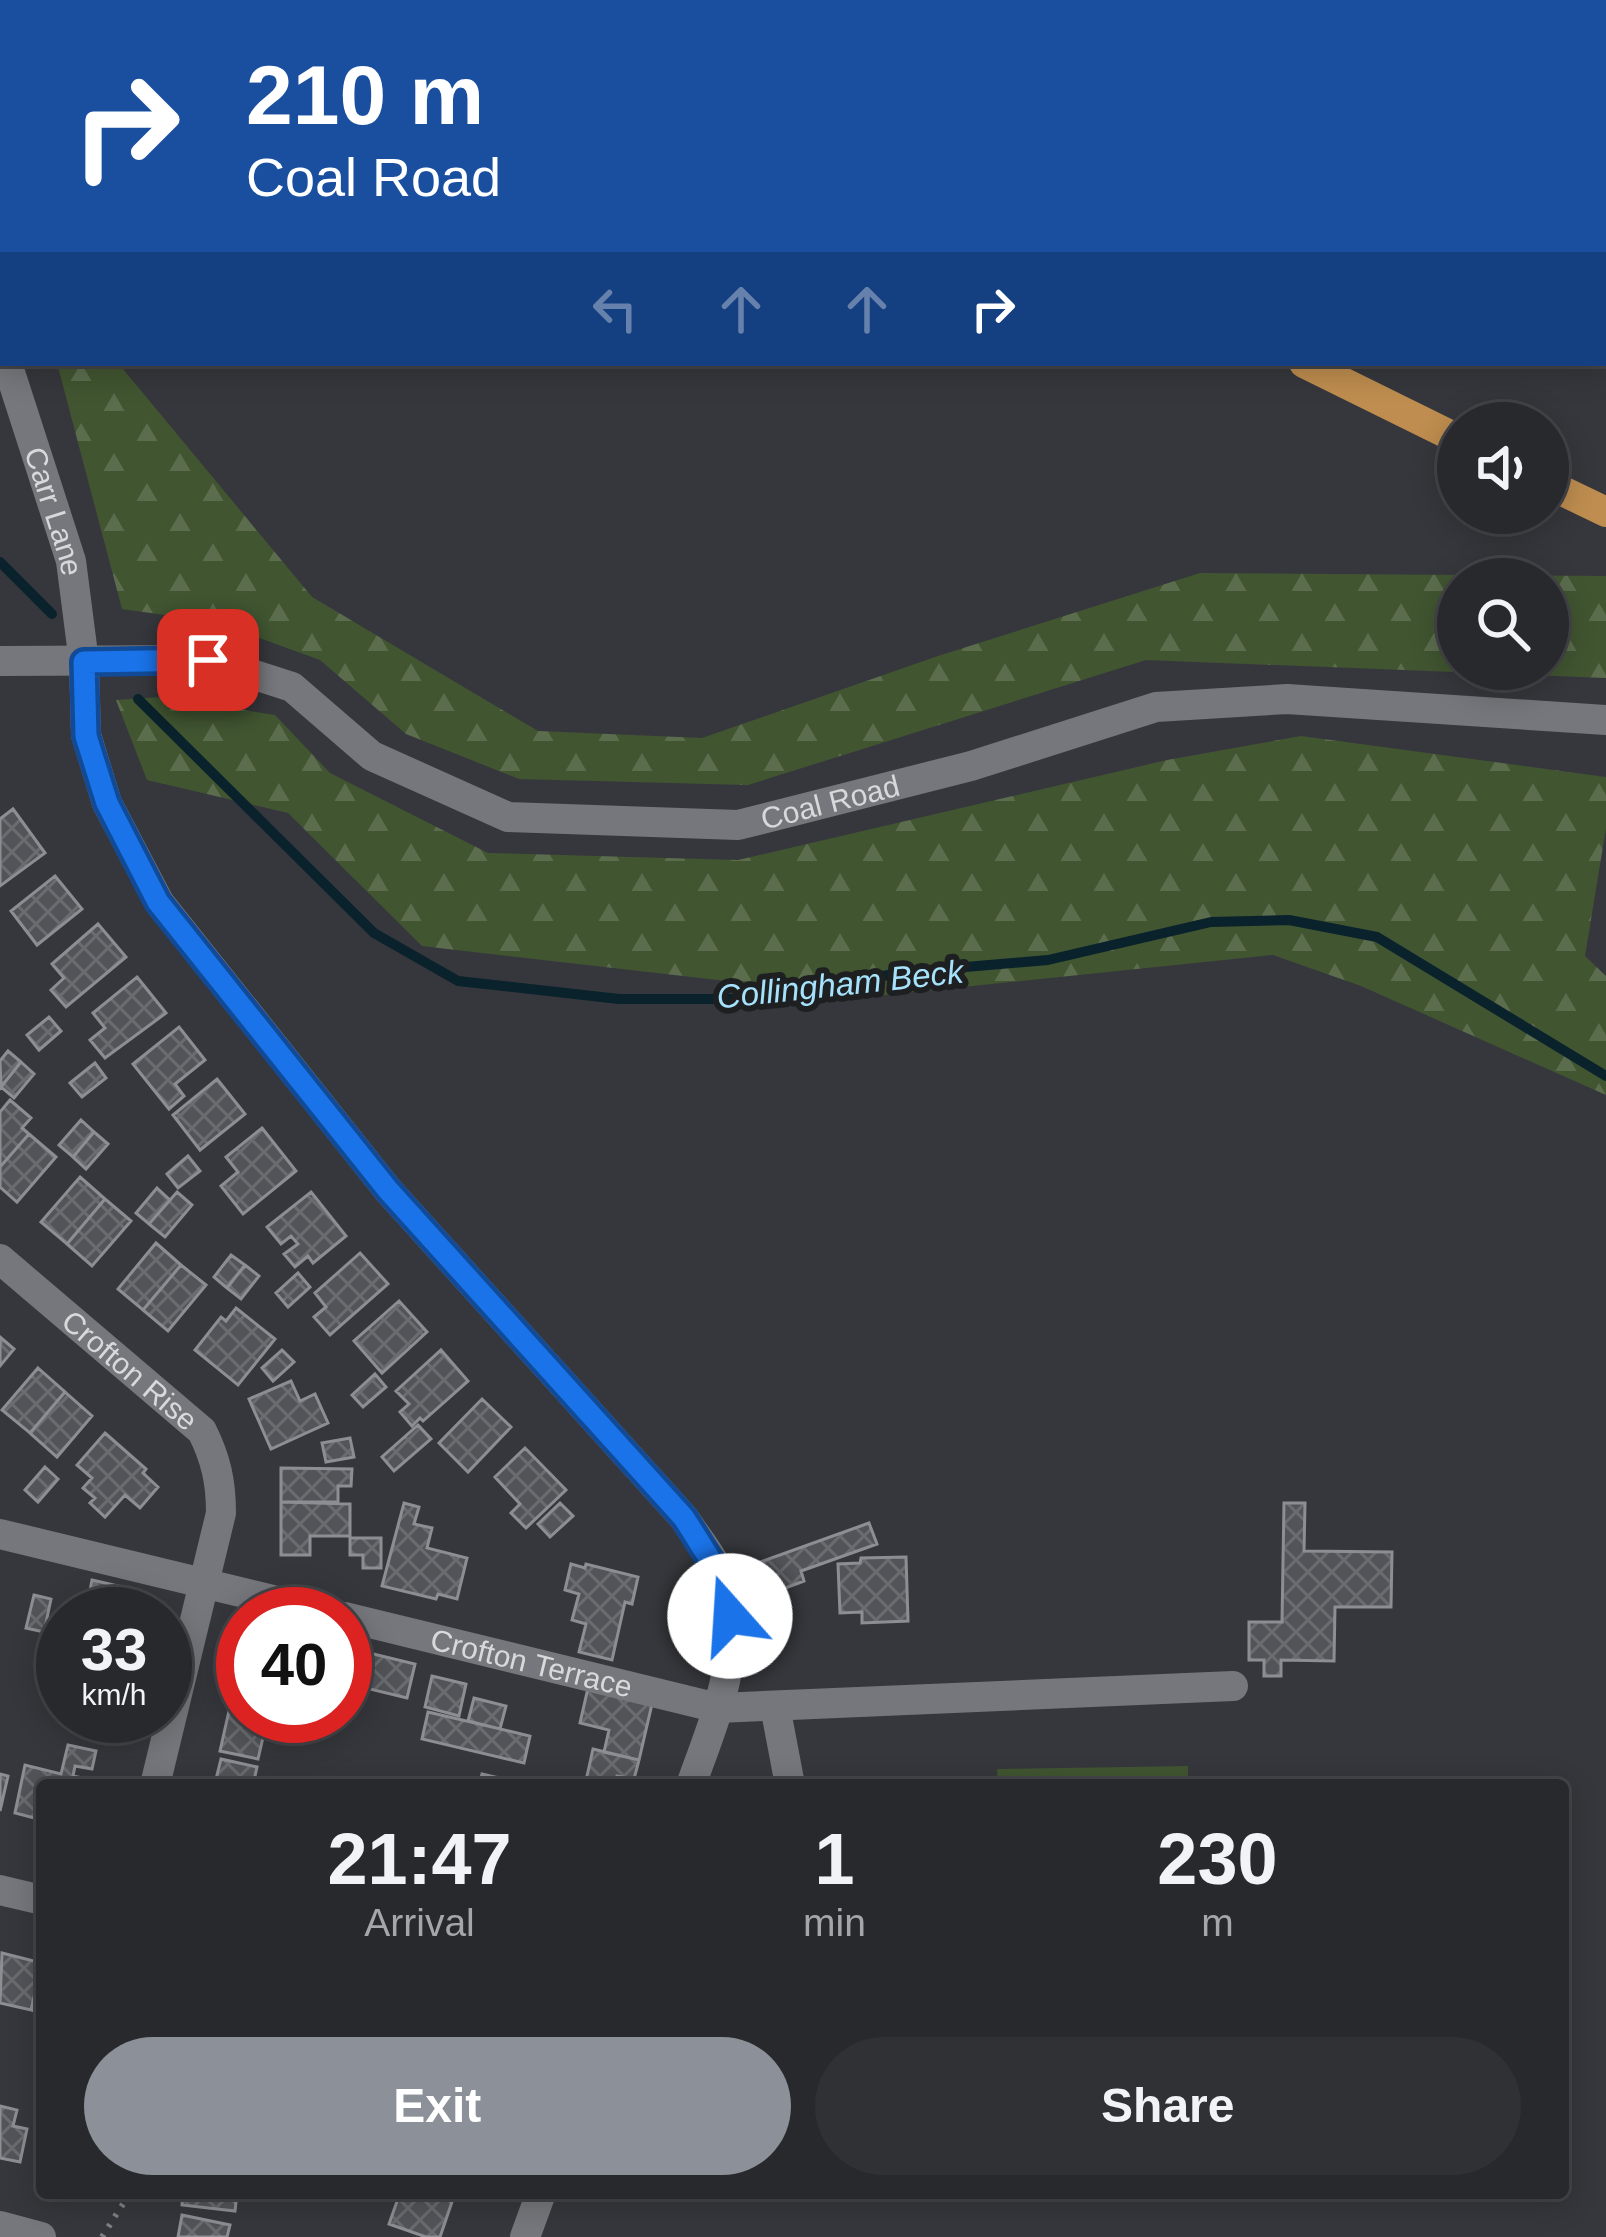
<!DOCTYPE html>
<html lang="en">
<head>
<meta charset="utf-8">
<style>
	:root { --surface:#28292d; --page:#303135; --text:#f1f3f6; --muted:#a5a6aa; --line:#444549; --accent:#8c9099 }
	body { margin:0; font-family:Arial,sans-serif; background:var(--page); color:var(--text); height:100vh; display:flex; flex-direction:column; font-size:45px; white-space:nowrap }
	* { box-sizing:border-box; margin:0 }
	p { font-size:39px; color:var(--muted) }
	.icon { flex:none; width:66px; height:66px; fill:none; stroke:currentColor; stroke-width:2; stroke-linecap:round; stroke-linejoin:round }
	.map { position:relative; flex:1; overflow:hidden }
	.details { position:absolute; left:36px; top:1779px; width:1533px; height:420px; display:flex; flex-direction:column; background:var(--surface); border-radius:12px; box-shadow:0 6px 30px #0003,0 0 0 3px var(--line) }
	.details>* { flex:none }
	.hud { position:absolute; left:0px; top:0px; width:1608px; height:366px; box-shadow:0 6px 30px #0003,0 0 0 3px var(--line); background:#1a4fa0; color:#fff; overflow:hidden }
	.tools { position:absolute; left:1437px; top:402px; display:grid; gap:24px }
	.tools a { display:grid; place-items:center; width:132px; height:132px; border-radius:50%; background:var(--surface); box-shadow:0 6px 30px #0003,0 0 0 3px var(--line); font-size:60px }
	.speed { position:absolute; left:36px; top:1587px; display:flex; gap:24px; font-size:60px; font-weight:700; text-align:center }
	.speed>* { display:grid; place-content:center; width:156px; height:156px; border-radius:50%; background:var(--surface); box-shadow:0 6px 30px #0003,0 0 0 3px var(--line); line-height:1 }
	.speed small { font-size:30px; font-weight:400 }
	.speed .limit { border:18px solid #d22; background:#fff; color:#111 }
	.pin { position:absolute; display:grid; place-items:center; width:102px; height:102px; color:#fff; margin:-51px; border-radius:24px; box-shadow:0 6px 18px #0006 }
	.me { position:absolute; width:132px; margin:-66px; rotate:341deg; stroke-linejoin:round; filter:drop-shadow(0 0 9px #0008) }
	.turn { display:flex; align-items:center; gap:42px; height:252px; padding:0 48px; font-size:54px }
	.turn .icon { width:156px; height:156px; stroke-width:2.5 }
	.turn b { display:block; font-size:84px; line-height:102px }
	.lanes { display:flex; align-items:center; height:114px; padding:0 48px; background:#0003; justify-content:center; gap:60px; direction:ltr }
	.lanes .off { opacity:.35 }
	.eta { display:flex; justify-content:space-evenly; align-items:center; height:204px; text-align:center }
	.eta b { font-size:72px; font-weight:700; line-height:84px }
	.cta { display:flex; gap:24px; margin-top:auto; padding:24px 48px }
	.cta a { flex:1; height:138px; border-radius:72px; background:var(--accent); color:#fff; font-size:48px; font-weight:700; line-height:138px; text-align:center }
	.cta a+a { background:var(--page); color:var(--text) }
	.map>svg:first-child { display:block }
</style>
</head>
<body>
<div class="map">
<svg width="1606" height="2237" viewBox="0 0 1606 2237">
	<defs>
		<pattern id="forest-firs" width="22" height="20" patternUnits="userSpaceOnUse" patternTransform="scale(3)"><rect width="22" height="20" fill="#415531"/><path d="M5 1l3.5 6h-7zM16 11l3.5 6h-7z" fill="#5c6d4e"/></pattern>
		<pattern id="building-cross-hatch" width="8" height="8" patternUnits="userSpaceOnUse" patternTransform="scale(3)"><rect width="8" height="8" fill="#535459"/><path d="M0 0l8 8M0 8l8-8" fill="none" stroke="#6b6c70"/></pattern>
	</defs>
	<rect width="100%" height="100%" fill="#36373c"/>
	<path fill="url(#forest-firs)" fill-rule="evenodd" d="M57,363H118L312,597L538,731L702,738L938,656L1200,573L1606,576V678L1146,660L748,785L519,779L406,734L320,660L215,622L122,609ZM1458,579H1548V669H1458Z
		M162,697L275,715L330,773L488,853L738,860L1167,760L1301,736L1606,777V828L1585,956L1606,976V1095L1361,986L1273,955L865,997L422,946L288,813L147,780L116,700Z"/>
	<path fill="#415531" d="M1188,1766V1785H998L997,1769Z"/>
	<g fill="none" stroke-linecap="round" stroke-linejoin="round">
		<path stroke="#0a222c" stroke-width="10" d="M0,562L52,614
			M138,699L374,933L458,981L619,999H740L907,972L1048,960L1211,922L1289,920L1377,937L1606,1076"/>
	</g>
	<path fill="url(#building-cross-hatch)" stroke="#8d8e94" stroke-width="3" d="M13,809L45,853L0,886V819Z
		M55,876L82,909L37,945L11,911Z
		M98,924L126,957L66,1007L51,990L64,978L52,964Z
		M137,977L166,1013L105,1058L90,1040L105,1028L93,1013Z
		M49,1017L61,1031L39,1050L27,1035Z
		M179,1027L205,1060L175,1084L184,1096L169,1109L133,1064Z
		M8,1051L21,1062L1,1087L0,1061Z
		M21,1062L34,1074L14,1098L1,1087Z
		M95,1063L106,1078L82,1097L70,1083Z
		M217,1079L245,1114L200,1150L173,1115Z
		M10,1100L31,1118L22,1128L29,1134L0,1167V1112Z
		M81,1120L94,1132L73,1157L59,1145Z
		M262,1128L296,1171L243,1214L221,1186L238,1172L226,1157Z
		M94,1132L108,1144L86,1169L73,1157Z
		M29,1134L56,1157L17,1202L0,1187V1167Z
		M188,1156L200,1171L178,1188L167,1174Z
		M80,1177L105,1199L67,1244L41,1222Z
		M157,1188L170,1200L149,1224L136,1213Z
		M177,1192L192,1205L165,1237L149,1224Z
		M311,1192L346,1236L313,1263L308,1256L295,1267L284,1254L298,1244L291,1236L281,1244L267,1227Z
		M105,1199L131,1221L92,1266L67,1244Z
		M156,1243L181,1265L143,1310L118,1289Z
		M360,1253L388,1284L330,1335L314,1317L326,1307L315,1293Z
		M231,1255L245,1265L227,1288L214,1277Z
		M181,1265L206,1285L168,1331L143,1310Z
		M245,1265L259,1276L241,1299L227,1288Z
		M298,1273L310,1287L288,1307L276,1293Z
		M399,1301L427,1332L382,1373L354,1341Z
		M236,1308L275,1339L238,1385L195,1350L221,1317L226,1321Z
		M0,1337L14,1349L0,1366Z
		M282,1350L294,1362L273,1381L262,1368Z
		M441,1350L468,1381L423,1421L420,1418L412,1426L400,1412L409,1404L396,1391Z
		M38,1368L65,1392L30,1433L2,1410Z
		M375,1374L386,1387L363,1407L352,1395Z
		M291,1381L300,1401L315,1394L328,1423L271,1449L249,1399Z
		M65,1392L92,1416L57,1457L30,1433Z
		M482,1399L511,1427L468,1472L439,1443Z
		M418,1425L431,1439L394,1471L382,1457Z
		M105,1433L146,1469L143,1473L158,1487L140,1508L125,1495L105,1517L90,1503L95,1498L83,1488L92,1478L77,1465Z
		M350,1438L354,1457L326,1462L322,1443Z
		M525,1448L566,1490L526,1528L511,1513L520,1504L495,1477Z
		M45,1467L58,1479L38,1502L25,1490Z
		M281,1468L352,1469L351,1486H338V1502H281Z
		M281,1502L350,1504V1536H310V1555H281Z
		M404,1503L419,1507L414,1524L432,1528L427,1548L467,1558L457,1599L438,1594L436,1599L382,1586Z
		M560,1503L573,1516L550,1537L538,1524Z
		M1284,1503H1305L1304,1551L1392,1552L1391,1607H1335L1334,1661L1281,1660V1676H1264V1660H1249V1622H1282Z
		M869,1523L877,1544L801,1571L804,1581L764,1596L752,1565Z
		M350,1538H381V1568H363V1555H350Z
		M906,1557L908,1621L862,1623V1612L840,1613L838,1564L860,1563L861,1558Z
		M571,1564L585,1568L586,1564L638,1577L632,1604L625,1602L612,1660L579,1652L586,1624L572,1620L579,1594L565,1590Z
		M92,1580L135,1590L130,1614H72L75,1604L87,1606Z
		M34,1595L51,1599L44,1632L26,1628Z
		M361,1651L415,1664L407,1698L353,1685Z
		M242,1653L243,1716H268L258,1759L220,1751Z
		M432,1676L466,1684L459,1716L425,1707Z
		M588,1688L652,1704L639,1760L604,1752L609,1730L580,1723Z
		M474,1698L506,1706L500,1729L468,1721Z
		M428,1712L530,1736L524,1763L422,1739Z
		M68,1745L96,1751L92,1769L75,1766L73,1776L91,1780L90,1785H42V1820L15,1813L25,1765L61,1774Z
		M593,1749L639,1760L634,1779L617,1776L615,1785H585Z
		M221,1759L257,1767L253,1785L215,1783Z
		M0,1774L8,1776L0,1811Z
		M482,1774L525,1784V1785H479Z
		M2,1953L42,1963L31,2010L0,2003Z
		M42,1963V2013L31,2010Z
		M0,2106L17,2110L13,2126L27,2129L20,2162L0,2158Z
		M183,2193H237L235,2211L182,2205Z
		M400,2193H455L440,2237H426L389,2224Z
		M182,2215L230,2225L227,2237H178Z"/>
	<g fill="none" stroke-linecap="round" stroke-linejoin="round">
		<path stroke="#7f8084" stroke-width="6" stroke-dasharray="3 9" stroke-linecap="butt" d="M102,2237L130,2193"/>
		<g stroke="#76777c" stroke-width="30">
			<path id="s1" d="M7,363L71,561L84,662L86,735L107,803L159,902L388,1190L684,1518C697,1538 716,1560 724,1583C746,1649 713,1723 691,1785"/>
			<path id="s2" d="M0,661L208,660L292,687L372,756L508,817L738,825L971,766L1156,707L1287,699L1606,720"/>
			<path id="s3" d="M0,1259L202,1431C216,1459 221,1482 221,1513L155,1785"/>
			<path d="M0,1534L331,1614"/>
			<path id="s4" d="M345,1617L718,1708L1233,1686"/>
			<path d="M775,1706L790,1785"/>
			<path d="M0,1890L42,1900"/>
			<path d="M0,2226L41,2237"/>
			<path d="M525,2237L541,2193"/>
		</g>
		<path stroke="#be8d4f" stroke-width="30" d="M569,0L575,3
			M1304,363L1458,439
			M1548,484L1606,512"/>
	</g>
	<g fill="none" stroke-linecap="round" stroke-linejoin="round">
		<g stroke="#114b97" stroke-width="30">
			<path id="route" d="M208,660L84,662L86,736L107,803L158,902L388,1190L684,1518L723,1580L730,1616"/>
		</g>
		<use href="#route" stroke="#1a73e8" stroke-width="21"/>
	</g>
	<g text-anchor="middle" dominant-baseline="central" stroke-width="12" stroke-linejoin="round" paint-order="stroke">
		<g font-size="30" fill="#d9d9dc" stroke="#1e1f21">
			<text stroke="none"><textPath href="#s1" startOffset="156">Carr Lane</textPath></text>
			<text stroke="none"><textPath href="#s2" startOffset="876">Coal Road</textPath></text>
			<text stroke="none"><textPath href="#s3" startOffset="171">Crofton Rise</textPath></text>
			<text stroke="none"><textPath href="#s4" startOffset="192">Crofton Terrace</textPath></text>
		</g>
		<g font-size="33" font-style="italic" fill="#a7e2fd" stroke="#1e1f21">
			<text transform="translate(840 984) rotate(-6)">Collingham Beck</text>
		</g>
	</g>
</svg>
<div class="tools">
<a><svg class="icon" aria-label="sound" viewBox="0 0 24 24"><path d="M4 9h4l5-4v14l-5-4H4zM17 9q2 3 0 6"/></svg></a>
<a><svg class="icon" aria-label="search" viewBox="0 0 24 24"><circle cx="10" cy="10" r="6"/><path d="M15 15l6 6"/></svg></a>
</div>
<div class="speed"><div>33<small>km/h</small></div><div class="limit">40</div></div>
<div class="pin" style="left:208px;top:660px;background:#d93025"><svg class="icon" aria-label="arrive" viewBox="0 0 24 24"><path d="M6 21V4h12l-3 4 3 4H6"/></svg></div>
<svg class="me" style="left:730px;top:1616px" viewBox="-20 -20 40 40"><circle r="19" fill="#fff"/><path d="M0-13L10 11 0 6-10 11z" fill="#1a73e8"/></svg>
<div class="hud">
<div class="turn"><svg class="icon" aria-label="right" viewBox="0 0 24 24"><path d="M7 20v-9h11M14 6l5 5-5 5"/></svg><div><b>210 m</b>Coal Road</div></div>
<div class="lanes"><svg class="icon off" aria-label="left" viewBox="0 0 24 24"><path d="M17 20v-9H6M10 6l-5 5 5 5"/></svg><svg class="icon off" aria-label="ahead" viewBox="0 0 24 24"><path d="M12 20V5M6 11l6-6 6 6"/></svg><svg class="icon off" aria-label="ahead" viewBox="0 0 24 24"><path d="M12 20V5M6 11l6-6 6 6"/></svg><svg class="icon" aria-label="right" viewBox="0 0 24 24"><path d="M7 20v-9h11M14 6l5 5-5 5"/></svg></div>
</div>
<section class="details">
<div class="eta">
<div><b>21:47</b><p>Arrival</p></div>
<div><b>1</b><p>min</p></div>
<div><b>230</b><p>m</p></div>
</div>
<div class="cta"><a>Exit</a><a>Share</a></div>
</section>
</div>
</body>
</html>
